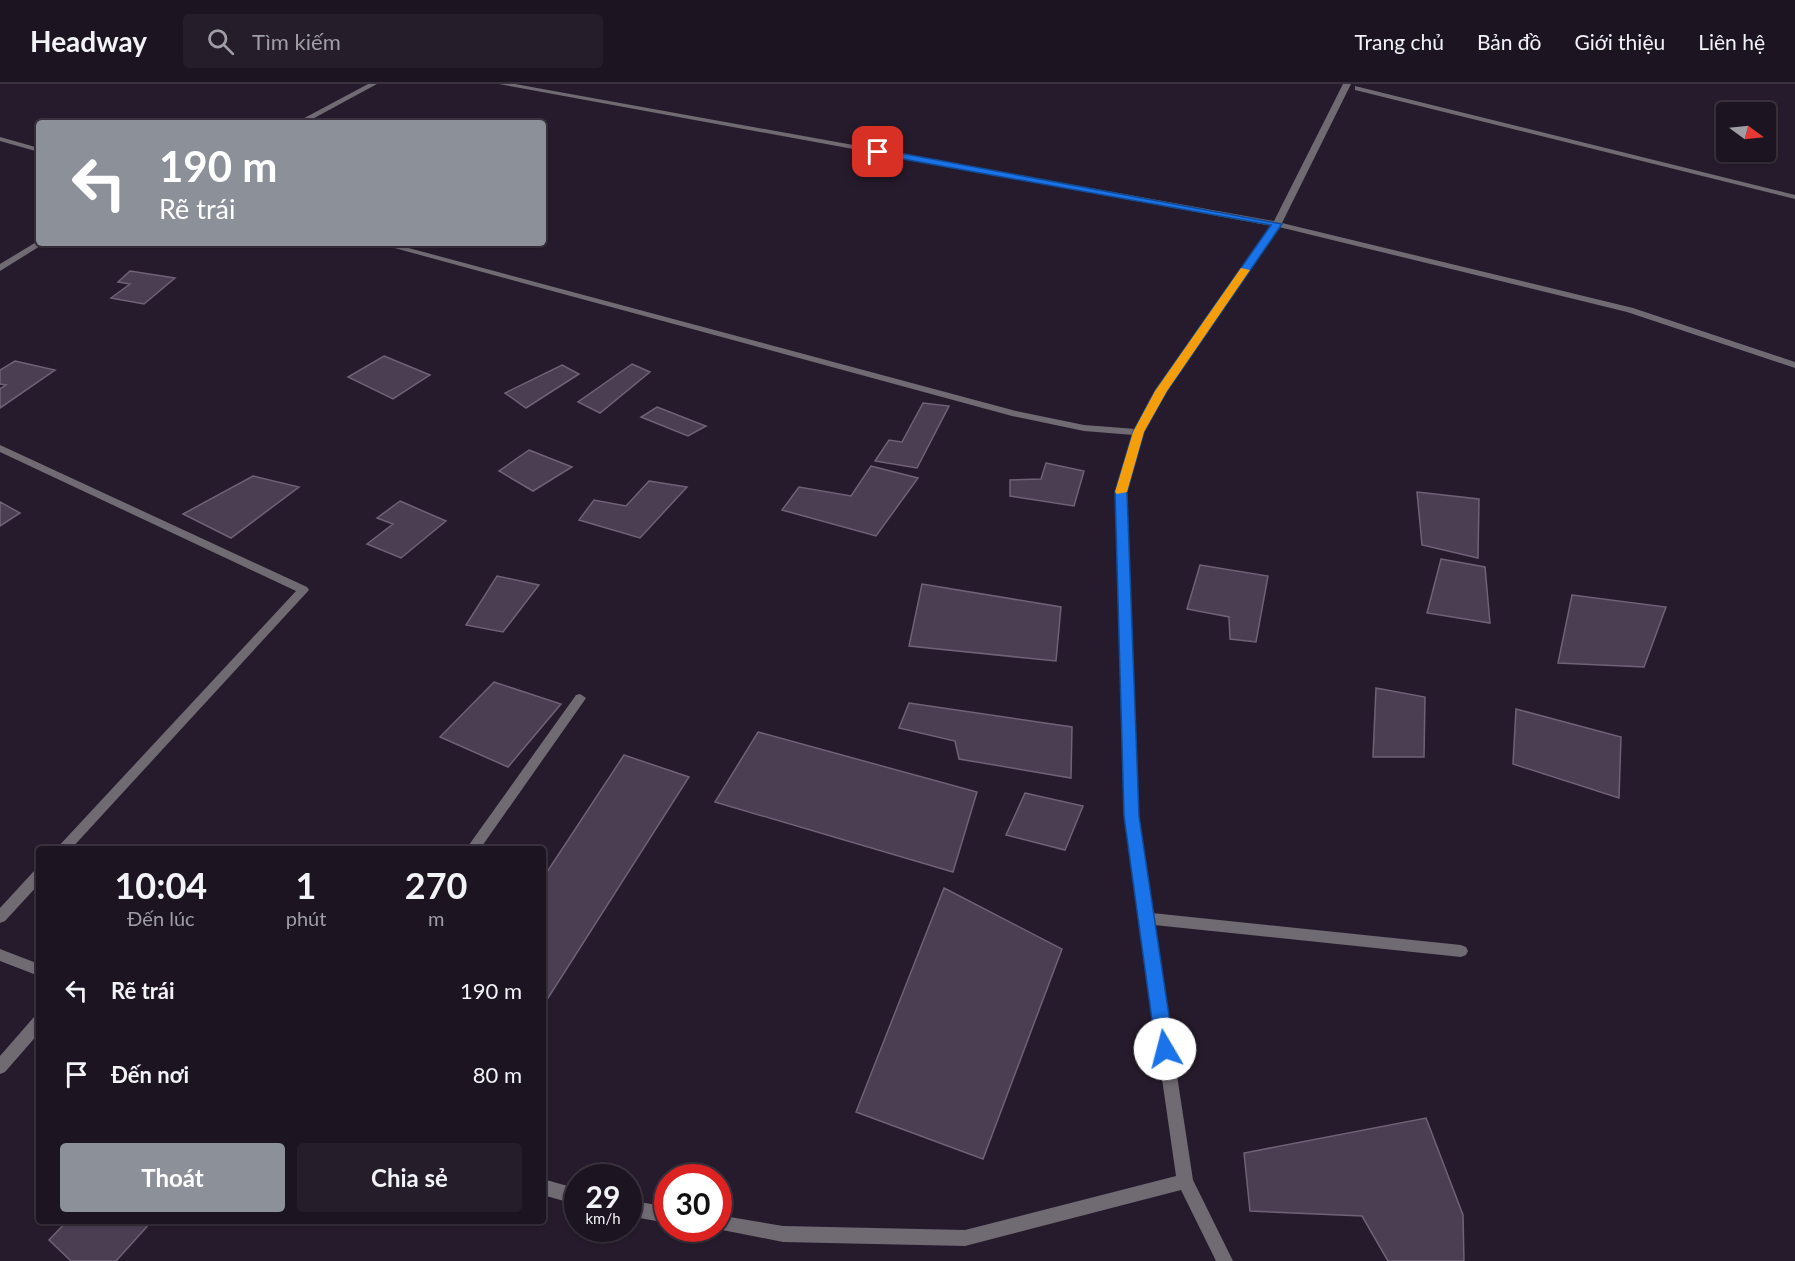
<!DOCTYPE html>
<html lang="vi">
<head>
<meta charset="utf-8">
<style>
	:root { --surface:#1c1421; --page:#251d2a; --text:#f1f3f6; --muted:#a09ea5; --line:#3a333f; --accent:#8c9099 }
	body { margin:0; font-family:Lato,sans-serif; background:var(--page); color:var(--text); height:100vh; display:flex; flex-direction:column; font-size:22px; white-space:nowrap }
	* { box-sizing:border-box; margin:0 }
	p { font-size:20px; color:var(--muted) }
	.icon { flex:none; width:33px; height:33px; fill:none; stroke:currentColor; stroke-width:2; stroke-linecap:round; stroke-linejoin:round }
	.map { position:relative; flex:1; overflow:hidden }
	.panel { position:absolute; left:36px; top:762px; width:510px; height:378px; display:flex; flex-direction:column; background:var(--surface); border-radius:6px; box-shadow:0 2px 4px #0004,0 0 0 2px var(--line) }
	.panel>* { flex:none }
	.banner { position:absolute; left:36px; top:36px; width:510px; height:126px; border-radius:6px; box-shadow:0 2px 4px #0004,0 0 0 2px var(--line); background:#8c9099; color:#fff; overflow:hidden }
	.needle { width:39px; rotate:105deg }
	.tools { position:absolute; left:1716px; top:18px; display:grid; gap:12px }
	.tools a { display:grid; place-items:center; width:60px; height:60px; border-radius:6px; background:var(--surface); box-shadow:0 2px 4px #0004,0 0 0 2px var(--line); font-size:30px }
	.speed { position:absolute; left:564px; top:1080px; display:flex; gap:12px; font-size:30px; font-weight:700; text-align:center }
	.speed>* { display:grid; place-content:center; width:78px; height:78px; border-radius:50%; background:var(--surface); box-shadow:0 2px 4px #0004,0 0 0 2px var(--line); line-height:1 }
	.speed small { font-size:15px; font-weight:400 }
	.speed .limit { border:9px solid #d22; background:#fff; color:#111 }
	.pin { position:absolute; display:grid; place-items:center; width:51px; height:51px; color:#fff; margin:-26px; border-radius:12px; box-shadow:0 3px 9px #0006 }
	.me { position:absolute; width:66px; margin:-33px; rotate:352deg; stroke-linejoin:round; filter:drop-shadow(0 0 4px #0008) }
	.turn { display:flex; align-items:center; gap:21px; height:126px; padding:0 24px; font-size:27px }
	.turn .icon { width:78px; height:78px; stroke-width:2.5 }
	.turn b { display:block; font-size:42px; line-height:51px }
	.eta { display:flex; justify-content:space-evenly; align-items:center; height:102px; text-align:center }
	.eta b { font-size:36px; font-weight:700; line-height:42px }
	.action { display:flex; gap:12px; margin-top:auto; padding:12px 24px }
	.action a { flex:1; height:69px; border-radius:6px; background:var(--accent); color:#fff; font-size:24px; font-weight:700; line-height:69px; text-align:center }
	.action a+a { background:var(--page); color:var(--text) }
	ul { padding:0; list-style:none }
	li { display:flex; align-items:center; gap:18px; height:84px; padding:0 24px }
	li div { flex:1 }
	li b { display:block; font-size:22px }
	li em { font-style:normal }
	header { display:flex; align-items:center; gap:36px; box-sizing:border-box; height:84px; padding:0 30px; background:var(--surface); border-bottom:2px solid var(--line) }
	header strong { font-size:28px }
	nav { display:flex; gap:33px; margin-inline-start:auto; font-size:21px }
	.search { width:420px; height:54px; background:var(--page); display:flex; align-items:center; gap:15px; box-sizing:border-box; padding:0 21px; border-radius:6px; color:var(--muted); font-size:22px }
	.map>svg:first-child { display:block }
</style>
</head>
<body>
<header>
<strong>Headway</strong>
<div class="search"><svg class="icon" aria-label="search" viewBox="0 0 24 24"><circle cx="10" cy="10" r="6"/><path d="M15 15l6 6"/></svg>Tìm kiếm</div>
<nav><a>Trang chủ</a><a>Bản đồ</a><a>Giới thiệu</a><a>Liên hệ</a></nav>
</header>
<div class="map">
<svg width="1795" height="1177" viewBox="0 0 1795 1177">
	<rect width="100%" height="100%" fill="#261b2c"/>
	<path fill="#4b3e52" stroke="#6f6176" stroke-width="1.5" d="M130,187L175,194L144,220L111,214L130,200L118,198Z
		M384,272L430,291L393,315L348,293Z
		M15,277L55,286L0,324V305L6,301L0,300V286Z
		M632,280L650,288L600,329L578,318Z
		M562,281L579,290L526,324L505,309Z
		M923,319L949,322L917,384L875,377L889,356L902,358Z
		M657,323L706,342L688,352L641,333Z
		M529,366L572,383L533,407L499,387Z
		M1046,379L1084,387L1074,422L1010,412V396L1041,395Z
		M871,382L918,394L876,452L782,426L799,403L851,412Z
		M253,392L299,403L231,454L183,430Z
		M649,397L687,403L640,454L579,436L594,416L626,422Z
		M1417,408L1479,415L1478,474L1422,461Z
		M400,417L446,437L401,474L367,460L393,440L377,434Z
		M0,418L20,429L0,442Z
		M1441,475L1485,483L1490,539L1427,529Z
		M1200,481L1268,492L1256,558L1230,555L1229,533L1187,525Z
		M497,492L539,501L503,548L466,541Z
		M922,500L1061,523L1056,577L909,562Z
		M1572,511L1666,523L1644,583L1558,579Z
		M494,598L561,620L508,683L440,653Z
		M1376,604L1425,613L1424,673H1373Z
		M909,619L1072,643L1071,694L959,675L955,657L899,644Z
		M1516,625L1621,653L1619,714L1513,680Z
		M758,648L977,708L953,788L715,718Z
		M624,671L689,693L543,922V794Z
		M1025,709L1083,722L1065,766L1006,751Z
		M944,804L1062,865L983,1075L856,1028Z
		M1426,1034L1463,1131L1464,1177H1388L1362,1132L1250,1127L1244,1069Z
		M67,1137H152L116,1177H71L49,1156Z"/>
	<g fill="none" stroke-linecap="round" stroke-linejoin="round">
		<path fill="#706a73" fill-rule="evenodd" d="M368,0H377L305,39H295Z
			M499,0H515L1274,137L1343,0H1351L1282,139L1633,224L1795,278V284L1627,228L1279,143L1166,307L1144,348L1126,407L1138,731L1152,829L1461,861L1466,863L1468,867L1466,871L1461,873L1154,841L1193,1096L1233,1177H1216L1181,1106L965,1162L783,1158L712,1144H718V1131L783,1142L965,1146L1176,1092L1124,731L1116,407L1133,351L1084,347L1012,332L376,159H390L1016,327L1084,341L1136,345L1156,307L1272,142Z
			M1355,2L1795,111V115L1355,6Z
			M0,53L39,64V68L0,57Z
			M38,157L39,159H45L0,187V180Z
			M0,361L307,503L309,506L71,765H56L296,507L0,368Z
			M580,610L586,614L584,617L480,765H466L576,611Z
			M39,785V800L5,837L0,839V824L34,787Z
			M0,865L39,880V892L0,877Z
			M39,931V949L5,988L0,990V972L34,933Z
			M543,1095L578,1105V1121L543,1111Z
			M628,1116L668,1123V1139L628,1132Z"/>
	</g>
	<path fill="#1a73e8" stroke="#114b97" stroke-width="1.5" d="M878,65L1282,140L1167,307L1144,348L1127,408L1139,732L1174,965L1171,971L1165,973L1159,971L1156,965L1124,732L1115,408L1133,348L1155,307L1271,141L875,70V66Z"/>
	<path fill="#f59e0b" d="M1241,184L1250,186L1167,307L1144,348L1127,408L1117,410L1115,408L1133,348L1155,307Z"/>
</svg>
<div class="tools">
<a><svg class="needle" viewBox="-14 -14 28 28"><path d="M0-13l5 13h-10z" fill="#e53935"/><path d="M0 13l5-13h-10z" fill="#a09ea5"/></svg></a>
</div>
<div class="speed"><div>29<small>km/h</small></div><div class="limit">30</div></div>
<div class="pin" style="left:878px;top:68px;background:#d93025"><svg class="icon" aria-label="arrive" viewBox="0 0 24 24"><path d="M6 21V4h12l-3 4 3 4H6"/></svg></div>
<svg class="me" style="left:1165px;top:965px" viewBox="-20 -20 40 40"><circle r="19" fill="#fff"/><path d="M0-13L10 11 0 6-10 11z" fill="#1a73e8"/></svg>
<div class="banner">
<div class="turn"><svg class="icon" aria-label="left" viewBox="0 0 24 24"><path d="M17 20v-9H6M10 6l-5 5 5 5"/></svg><div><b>190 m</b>Rẽ trái</div></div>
</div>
<section class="panel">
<div class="eta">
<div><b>10:04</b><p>Đến lúc</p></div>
<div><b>1</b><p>phút</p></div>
<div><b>270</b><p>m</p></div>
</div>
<ul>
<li><svg class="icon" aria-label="left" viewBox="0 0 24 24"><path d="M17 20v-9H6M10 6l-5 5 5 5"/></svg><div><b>Rẽ trái</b></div><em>190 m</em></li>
<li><svg class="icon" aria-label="arrive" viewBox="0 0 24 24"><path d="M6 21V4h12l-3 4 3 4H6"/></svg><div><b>Đến nơi</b></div><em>80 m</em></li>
</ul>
<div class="action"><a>Thoát</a><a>Chia sẻ</a></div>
</section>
</div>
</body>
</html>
